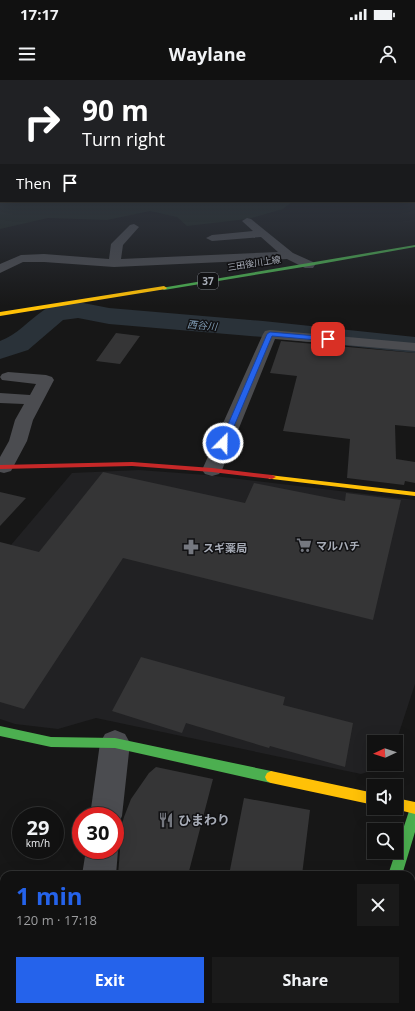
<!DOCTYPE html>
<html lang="en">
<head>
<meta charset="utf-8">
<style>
	:root { --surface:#111; --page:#1a1a1a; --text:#f1f3f6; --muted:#9c9d9f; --line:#303131; --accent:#2563eb }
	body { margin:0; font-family:"Open Sans","Noto Sans JP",sans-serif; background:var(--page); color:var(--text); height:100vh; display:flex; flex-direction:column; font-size:15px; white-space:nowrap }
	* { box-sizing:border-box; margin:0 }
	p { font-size:13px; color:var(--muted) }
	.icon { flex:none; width:22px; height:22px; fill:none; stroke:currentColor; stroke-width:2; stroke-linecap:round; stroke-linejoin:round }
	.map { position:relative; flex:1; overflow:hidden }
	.sheet { position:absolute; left:0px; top:791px; width:415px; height:140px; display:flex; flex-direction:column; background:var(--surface); border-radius:12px 12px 0 0; box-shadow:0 4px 16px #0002,0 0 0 1px var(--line) }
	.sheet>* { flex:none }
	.top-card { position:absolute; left:0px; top:0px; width:415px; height:122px; box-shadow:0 4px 16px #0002,0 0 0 1px var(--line); background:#202124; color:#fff; overflow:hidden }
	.needle { width:26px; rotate:266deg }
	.tools { position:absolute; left:367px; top:655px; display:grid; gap:8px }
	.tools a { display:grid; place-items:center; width:36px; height:36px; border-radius:0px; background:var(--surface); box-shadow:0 4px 16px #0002,0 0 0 1px var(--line); font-size:20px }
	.speed { position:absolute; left:12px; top:727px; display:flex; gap:8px; font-size:20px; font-weight:700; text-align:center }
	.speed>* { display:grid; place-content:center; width:52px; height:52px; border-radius:50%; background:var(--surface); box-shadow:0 4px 16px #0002,0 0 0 1px var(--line); line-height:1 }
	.speed small { font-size:10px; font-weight:400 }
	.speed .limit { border:6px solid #d22; background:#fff; color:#111 }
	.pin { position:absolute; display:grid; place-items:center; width:34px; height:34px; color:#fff; margin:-17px; border-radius:8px; box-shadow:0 2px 6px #0006 }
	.me { position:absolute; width:44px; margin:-22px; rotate:23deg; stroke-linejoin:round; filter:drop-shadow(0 0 3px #0008) }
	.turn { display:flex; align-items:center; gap:14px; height:84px; padding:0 16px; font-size:18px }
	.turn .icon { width:52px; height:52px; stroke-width:2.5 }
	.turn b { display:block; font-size:28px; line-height:34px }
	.then { display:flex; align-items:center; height:38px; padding:0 16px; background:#0003; gap:8px; font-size:15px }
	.round { display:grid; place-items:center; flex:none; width:42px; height:42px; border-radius:0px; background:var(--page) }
	.head { display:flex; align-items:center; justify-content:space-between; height:68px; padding:0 16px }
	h1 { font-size:24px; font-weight:700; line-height:30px; color:var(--accent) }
	.primary-button { display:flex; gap:8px; margin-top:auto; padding:8px 16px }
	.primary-button a { flex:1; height:46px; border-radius:0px; background:var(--accent); color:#fff; font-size:16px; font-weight:700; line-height:46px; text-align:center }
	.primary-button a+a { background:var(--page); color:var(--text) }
	.status { display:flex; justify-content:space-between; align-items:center; height:28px; padding:0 20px; background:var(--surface); direction:ltr }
	.status svg { height:11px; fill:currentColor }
	header { display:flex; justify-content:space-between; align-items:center; height:52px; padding:0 16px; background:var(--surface); font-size:18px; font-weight:700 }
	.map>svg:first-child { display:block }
</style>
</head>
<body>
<div class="status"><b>17:17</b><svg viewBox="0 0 49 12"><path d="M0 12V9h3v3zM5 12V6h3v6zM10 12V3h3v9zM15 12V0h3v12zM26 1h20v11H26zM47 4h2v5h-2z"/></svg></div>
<header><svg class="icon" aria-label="menu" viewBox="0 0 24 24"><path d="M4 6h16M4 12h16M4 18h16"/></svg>Waylane<svg class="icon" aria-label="person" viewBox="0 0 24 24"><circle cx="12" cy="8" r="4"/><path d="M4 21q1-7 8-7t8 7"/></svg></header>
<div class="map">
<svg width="415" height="931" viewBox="0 0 415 931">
	<rect width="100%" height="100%" fill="#171717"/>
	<path fill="#212123" d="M139,390L206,395L415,420V604L396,662H374V684H389L388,686L361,694L96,638L58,649L15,644L0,639V478L72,393Z"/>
	<path fill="#1d241e" d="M0,96L1,121H293L283,129L248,139L187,146L177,137L150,131L107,140L48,138L0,149Z"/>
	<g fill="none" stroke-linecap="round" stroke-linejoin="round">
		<path fill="#2a3239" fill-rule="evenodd" d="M78,222L109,228L263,241L415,257V273L263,257L109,244L78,238L63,240L28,270L0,279V261C17,255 29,240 44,230C54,224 67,224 78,222Z"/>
	</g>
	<path fill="#353536" d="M116,253L140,256L120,284L96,281Z
		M281,261L415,273V347L395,345L396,379L415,382V403L405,401L404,405L347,398L350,359L283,351L297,296L270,293Z
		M103,392L245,423L254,403L345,421L346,413L401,420L373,540L123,478L24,629L0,622V462L39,472Z
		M0,412L26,418L0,446Z
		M141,577L285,617L283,625L353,643L345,687L270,666L269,668L186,643L182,653L112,631Z
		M156,687L213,699L188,795H118L120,770L118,764V758L124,737L131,719L149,693Z
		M244,718L310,730L302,795H229Z"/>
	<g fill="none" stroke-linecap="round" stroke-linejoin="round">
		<path fill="#4b4c50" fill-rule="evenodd" d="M247,138L251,139L293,173L313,182L315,185L313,188H305L287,179L114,187L44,182H23L0,193V184L21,175L44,174L109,179L111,164L130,145L134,144L139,147L123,165L121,179L278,172L261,157L212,161L206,158L212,155L253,151L242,141Z
			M270,250L415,263V271L275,259L222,390L219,394L212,396L205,394L202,390L263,254L265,251Z
			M8,292L46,295L52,297L54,300L33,340L27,361L11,391L4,393L0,392V377L9,361L15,340L24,324L0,323V313L30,315L36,304L2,300L0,297L2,294Z
			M115,650L125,654L130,663L122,736L117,747H115V736H90L100,663L105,654Z
			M115,762L118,770L116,795H82L86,770H115Z
			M64,927H102L101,931H63Z"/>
		<path fill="#4caf50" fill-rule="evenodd" d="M415,165V167L309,186L164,210L161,208Z
			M0,646L51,657L115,658L271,691L275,693L277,697L275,701L271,703L115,668L51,667L0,656Z
			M415,725V752L402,795H388L409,731L410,727Z"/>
		<path fill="#ffc107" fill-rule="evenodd" d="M164,206L167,208L166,209L0,236V232Z
			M269,395L415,412V416L272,399H269L268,397Z
			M271,691L374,713V725L271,703L267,701L265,697L267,693Z
			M396,718L415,722V734L391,728H396Z"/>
		<path fill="#c62828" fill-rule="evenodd" d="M132,382L212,388L272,395L276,397L272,399L212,392L132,386L0,389V385Z
			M345,927H361L359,931H343Z"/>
	</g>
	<linearGradient id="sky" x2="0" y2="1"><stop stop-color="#0d0d0d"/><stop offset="0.42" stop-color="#363c47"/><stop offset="1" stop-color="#363c47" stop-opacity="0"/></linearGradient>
	<rect width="415" height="226" fill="url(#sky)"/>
	<path fill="#2563eb" stroke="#184099" d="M270,252L328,257L331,259L328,261L272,256L227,363L226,365H221L220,363L267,254Z"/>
	<defs>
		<g id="supermarket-bare" transform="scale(1.2)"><path d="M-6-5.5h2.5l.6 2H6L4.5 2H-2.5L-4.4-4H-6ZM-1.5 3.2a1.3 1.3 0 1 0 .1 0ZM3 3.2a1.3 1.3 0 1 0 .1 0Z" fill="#757880" stroke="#111113" stroke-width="2.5" paint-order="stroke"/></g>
		<g id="pharmacy-bare" transform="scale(1.2)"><path d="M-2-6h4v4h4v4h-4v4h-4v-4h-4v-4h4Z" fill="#757880" stroke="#111113" stroke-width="2.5" paint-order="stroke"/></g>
		<g id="restaurant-bare" transform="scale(1.2)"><path d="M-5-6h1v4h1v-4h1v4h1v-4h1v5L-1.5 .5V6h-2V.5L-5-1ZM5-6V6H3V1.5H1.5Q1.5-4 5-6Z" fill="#757880" stroke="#111113" stroke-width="2.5" paint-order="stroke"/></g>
	</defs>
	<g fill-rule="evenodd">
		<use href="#supermarket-bare" x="304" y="465"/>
		<use href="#pharmacy-bare" x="191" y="467"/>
		<use href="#restaurant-bare" x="166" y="740"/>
	</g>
	<g text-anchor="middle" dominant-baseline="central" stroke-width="3" stroke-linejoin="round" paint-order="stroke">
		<g font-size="9" fill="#a8adb8" stroke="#111113">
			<text transform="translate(254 183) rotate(-9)">三田後川上線</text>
		</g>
		<rect fill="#111113" stroke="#7b7e86" stroke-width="1" x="198" y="193" width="20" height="16" rx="3"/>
		<g font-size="10" font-weight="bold" fill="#a8adb8">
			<text x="208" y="201">37</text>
		</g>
		<g font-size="10" font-style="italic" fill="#7f9bb3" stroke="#111113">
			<text transform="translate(202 245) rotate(5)">西谷川</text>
		</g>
		<g font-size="11" font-weight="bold" fill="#a8adb8" stroke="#111113" text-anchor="start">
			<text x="316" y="465">マルハチ</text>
			<text x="203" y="467">スギ薬局</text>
		</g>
		<g font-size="13" font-weight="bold" fill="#a8adb8" stroke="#111113" text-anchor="start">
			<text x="178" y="740">ひまわり</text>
		</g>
	</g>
</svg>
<div class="tools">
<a><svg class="needle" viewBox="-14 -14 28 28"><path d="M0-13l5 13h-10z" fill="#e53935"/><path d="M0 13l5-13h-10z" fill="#9c9d9f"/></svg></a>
<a><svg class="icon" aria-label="sound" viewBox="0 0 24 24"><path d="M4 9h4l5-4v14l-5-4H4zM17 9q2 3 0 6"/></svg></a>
<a><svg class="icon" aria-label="search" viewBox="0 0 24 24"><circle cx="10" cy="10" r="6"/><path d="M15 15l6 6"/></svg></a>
</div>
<div class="speed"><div>29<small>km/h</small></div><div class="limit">30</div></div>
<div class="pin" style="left:328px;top:259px;background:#d93025"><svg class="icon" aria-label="arrive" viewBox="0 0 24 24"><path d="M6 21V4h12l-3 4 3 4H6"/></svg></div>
<svg class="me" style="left:223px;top:363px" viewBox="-20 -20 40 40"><circle r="17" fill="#2563eb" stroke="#fff" stroke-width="3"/><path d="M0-11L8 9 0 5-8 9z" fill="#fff"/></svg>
<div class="top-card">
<div class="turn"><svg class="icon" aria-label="right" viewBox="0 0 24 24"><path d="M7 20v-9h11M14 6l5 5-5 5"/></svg><div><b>90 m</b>Turn right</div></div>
<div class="then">Then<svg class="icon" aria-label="arrive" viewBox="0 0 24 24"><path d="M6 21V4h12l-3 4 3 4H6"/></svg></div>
</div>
<section class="sheet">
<div class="head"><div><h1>1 min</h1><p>120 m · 17:18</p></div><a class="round"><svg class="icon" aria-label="close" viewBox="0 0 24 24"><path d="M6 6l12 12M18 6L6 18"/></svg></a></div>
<div class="primary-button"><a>Exit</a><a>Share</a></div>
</section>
</div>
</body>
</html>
